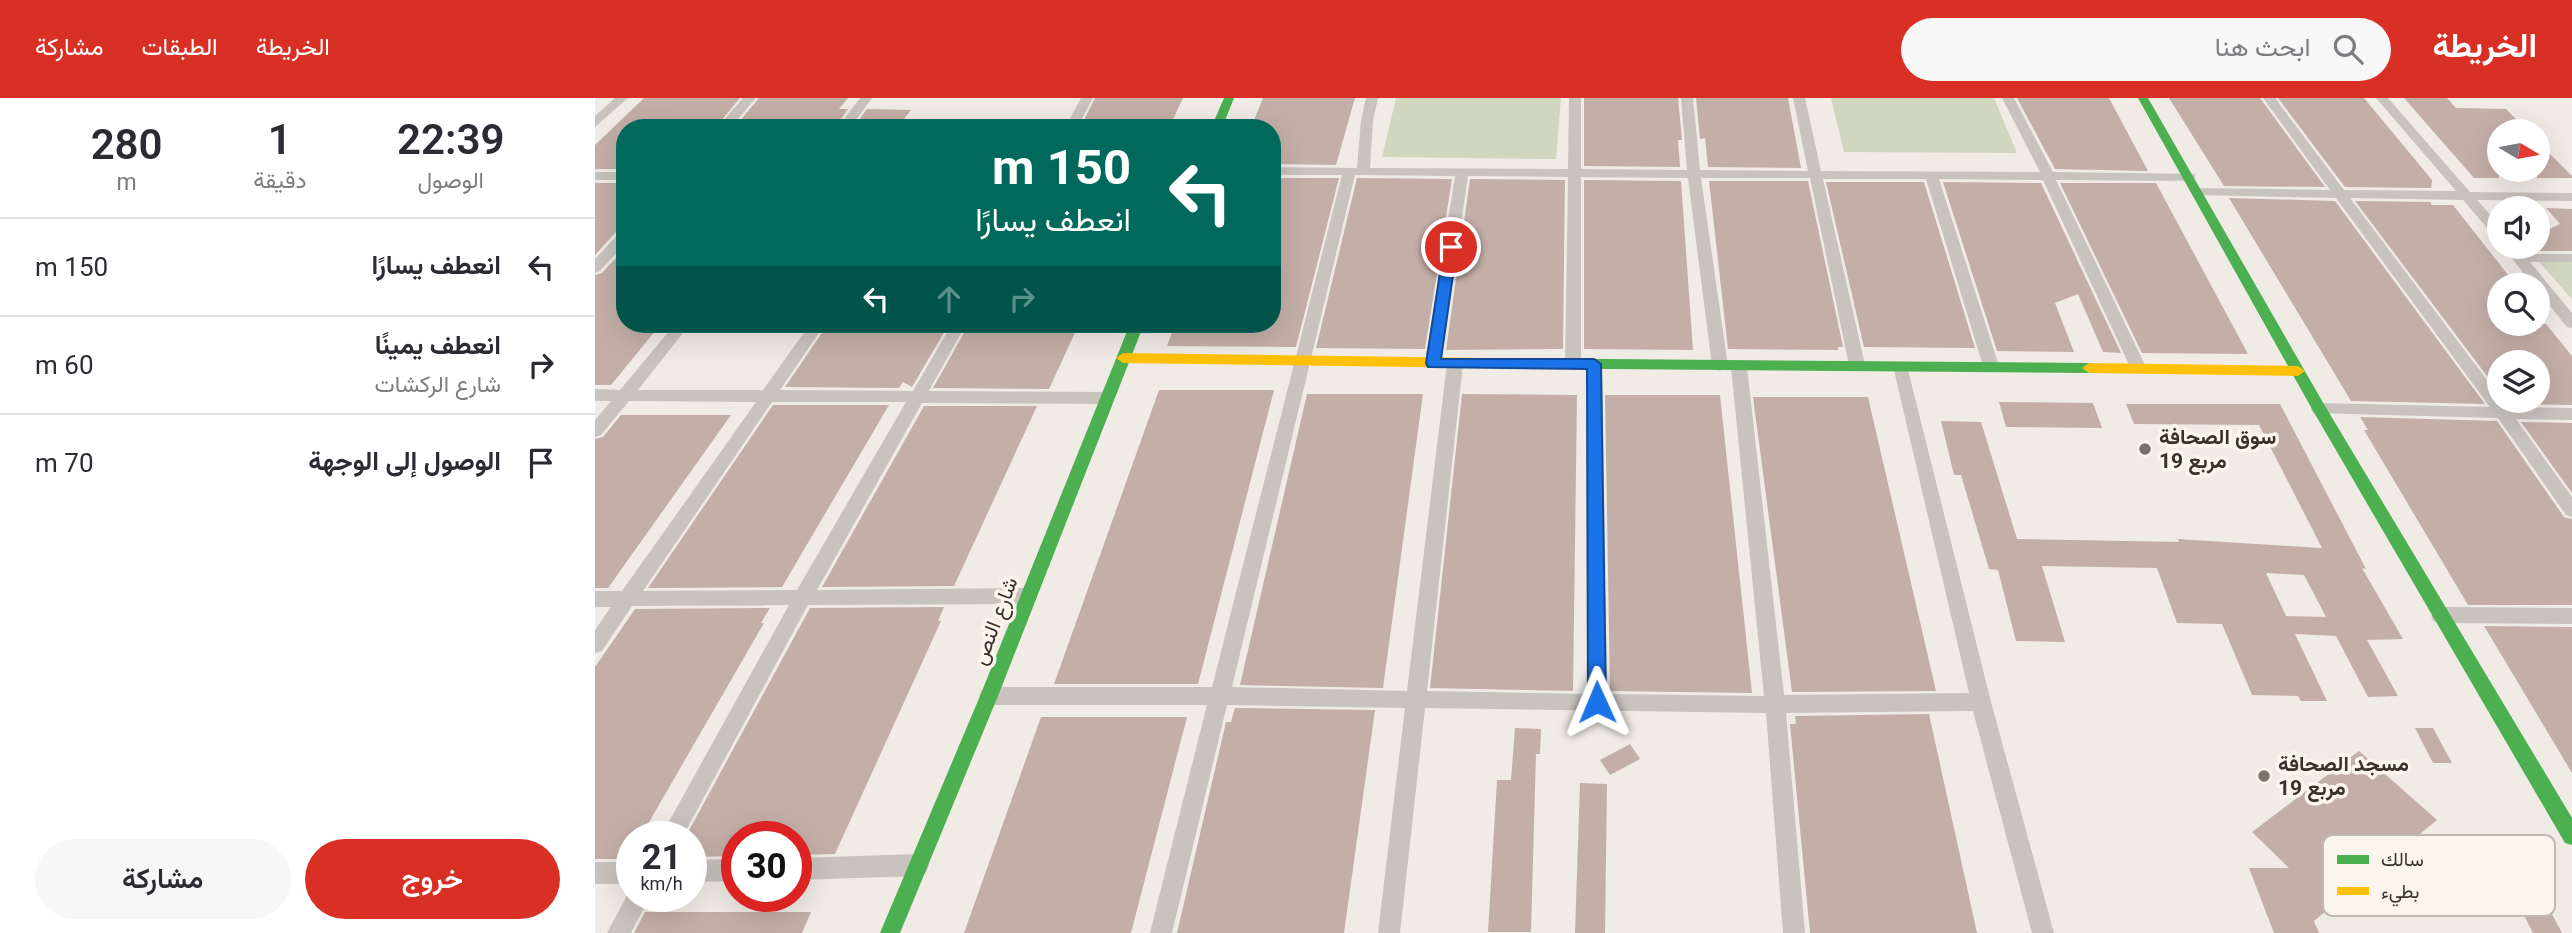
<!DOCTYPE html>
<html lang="ar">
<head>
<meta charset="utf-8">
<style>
	:root { --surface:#fff; --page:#f7f7f7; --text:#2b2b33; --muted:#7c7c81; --line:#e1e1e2; --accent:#d93025 }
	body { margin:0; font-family:Roboto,Vazirmatn,sans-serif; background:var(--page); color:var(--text); direction:rtl; height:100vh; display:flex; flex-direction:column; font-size:26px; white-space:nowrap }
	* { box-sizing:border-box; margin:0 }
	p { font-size:23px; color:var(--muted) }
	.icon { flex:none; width:38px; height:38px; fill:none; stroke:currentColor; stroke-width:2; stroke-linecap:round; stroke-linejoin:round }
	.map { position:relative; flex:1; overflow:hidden; direction:ltr }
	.side { display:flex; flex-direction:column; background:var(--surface); width:595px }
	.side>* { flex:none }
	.banner { position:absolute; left:21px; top:21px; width:665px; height:214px; border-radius:28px; box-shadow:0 7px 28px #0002; direction:rtl; background:#00695c; color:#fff; overflow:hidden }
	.needle { width:46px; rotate:100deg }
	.controls { position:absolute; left:1892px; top:21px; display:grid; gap:14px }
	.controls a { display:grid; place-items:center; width:63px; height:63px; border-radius:50%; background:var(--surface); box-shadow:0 7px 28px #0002; font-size:35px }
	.speed { position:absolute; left:21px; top:723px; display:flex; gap:14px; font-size:35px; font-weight:700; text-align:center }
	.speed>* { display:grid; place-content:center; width:91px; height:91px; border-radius:50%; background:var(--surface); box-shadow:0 7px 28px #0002; line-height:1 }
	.speed small { font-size:18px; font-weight:400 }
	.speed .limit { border:10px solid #d22; background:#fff; color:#111 }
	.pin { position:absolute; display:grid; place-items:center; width:60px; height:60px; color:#fff; margin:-30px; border:4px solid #fff; border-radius:50%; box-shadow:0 2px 7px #0007 }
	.me { position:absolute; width:77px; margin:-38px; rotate:359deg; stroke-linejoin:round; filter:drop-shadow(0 0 5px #0008) }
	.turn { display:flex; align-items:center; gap:24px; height:147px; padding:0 35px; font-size:32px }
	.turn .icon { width:91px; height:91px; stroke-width:2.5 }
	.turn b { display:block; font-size:49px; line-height:60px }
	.lanes { display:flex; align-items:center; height:66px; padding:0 35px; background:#0003; justify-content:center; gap:35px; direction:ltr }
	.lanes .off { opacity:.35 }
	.eta { display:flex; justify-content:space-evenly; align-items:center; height:119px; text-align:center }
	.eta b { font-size:42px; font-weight:600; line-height:49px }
	.action { display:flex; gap:14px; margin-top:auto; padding:14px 35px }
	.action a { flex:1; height:80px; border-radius:42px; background:var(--accent); color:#fff; font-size:28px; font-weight:600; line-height:80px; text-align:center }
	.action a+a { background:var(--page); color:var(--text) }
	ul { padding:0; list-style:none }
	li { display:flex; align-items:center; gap:21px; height:98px; padding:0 35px; border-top:2px solid var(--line) }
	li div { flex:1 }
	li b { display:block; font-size:26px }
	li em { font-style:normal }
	header { display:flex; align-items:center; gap:42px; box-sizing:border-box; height:98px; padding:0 35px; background:var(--accent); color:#fff }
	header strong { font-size:33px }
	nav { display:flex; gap:38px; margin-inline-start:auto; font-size:24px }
	.search { width:490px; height:63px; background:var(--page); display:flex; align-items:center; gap:18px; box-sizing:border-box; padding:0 24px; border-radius:38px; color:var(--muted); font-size:26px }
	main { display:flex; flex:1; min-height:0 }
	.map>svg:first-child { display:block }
</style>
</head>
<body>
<header>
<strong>الخريطة</strong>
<div class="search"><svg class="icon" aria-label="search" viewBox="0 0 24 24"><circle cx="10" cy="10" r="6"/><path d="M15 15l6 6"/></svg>ابحث هنا</div>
<nav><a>الخريطة</a><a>الطبقات</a><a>مشاركة</a></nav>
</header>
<main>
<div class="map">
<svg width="1977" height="835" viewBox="0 0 1977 835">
	<rect width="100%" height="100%" fill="#f0ebe5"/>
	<path fill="#d1d6bf" d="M801,0H966L961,61L787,59Z
		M1236,0H1399L1422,55L1249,54Z
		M1944,164H1977V201Z"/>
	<path fill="#c3afa7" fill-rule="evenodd" d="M49,0H145L120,30H30V71H0V47Z
		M164,0H253L244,11H253L240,30H139Z
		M500,0H588L574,30H485Z
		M668,0H760L741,67L677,66V30H656Z
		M989,0H1083L1087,42H1083L1085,69L989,68Z
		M1101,0H1193L1206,70L1113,69L1110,40L1105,41Z
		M1422,0H1514L1553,73L1460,71Z
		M1574,0H1665L1730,89L1629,88Z
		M1683,0H1769L1837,82L1836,90L1750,89Z
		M1809,0H1852L1861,10L1911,11L1933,33H1904V80H1879Z
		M272,11L316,12L302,30H258Z
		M1942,43L1977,78V80H1942Z
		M677,80H744L701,249L572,248L580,226H677Z
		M762,80L857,81L830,251L721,250Z
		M875,81L970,82L968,251L851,252Z
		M989,82L1086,83L1098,252L989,251Z
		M1114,83H1213L1248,249H1243V252L1133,251Z
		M1231,84H1329L1380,250L1269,249Z
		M1348,84L1446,85L1526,255L1508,254L1483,196L1460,205L1479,254L1402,253Z
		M0,85H30V130L23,132L0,157Z
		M1465,85H1561L1653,256L1547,255Z
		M1634,100L1740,103L1890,306L1756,303Z
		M1760,103L1836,104V107H1858L1921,187H1904V226H1951L1977,258V307L1913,306L1911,303H1942V264H1904V294Z
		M1951,110L1977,111V153H1942L1938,149H1942V137L1965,126Z
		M30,150V226H66L16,287H0V177L7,175Z
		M233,226H354L317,289L308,284L304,290L190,289Z
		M374,226H484L454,291L338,290Z
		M564,292H679L603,586H459Z
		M712,296H828L788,590L645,587Z
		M867,296L982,297L978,593L835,590Z
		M1010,297H1125L1157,595L1015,593Z
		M1158,299H1273L1341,593L1197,594Z
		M1404,304L1498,305L1507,330L1411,329Z
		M1531,306H1685L1771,471L1767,470L1808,541L1772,542L1803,598L1773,599L1741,538L1700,536L1732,603H1706L1703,598L1657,597L1627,526L1582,525L1562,470L1447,468L1470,544L1421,543L1403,472L1394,471L1366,377H1359L1346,323L1386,324L1422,441L1584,444L1583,441L1727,450L1664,327L1539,326ZM1671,475L1709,477L1731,519L1691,518Z
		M178,307H294L187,489L53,490Z
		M329,308H442L359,488L227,489Z
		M26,317H136L13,490H0V341L8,339Z
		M1765,319L1902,323L1969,419L1977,421V507H1873L1769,332H1773Z
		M1926,324L1977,325V395Z
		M349,509L343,523H346L240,756L201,757V738H142V758L96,759V738H91L215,510Z
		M175,510L166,525H169L46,738H37V755L33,761H0V569L40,511Z
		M1889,528L1977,529V675L1922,583Z
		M640,610L780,612L749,835H582L631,624H636Z
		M1334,616L1382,835H1215L1195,626H1201L1200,618Z
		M446,619H592L536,835H369Z
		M920,630L946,631L945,656H941L936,834H893L902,682H916Z
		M1820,630H1838L1857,665H1838Z
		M1035,646L1045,661L1015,677L1005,662Z
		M1764,653L1842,722L1719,823L1724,835H1679L1654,770H1694L1657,734Z
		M985,685L1012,686L1010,835H980Z
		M1893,747L1921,748L1967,835H1938Z
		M50,814H216L207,835H39Z"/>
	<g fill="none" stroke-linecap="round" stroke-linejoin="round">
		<path fill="#c9c3be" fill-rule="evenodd" d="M20,0H33L0,29V18Z
			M148,0H161L135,30H122Z
			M265,0H277L255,30H242Z
			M486,0H498L482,30H470Z
			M771,0H783L778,22L775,70L973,71L974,0H986V71L1092,72L1086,0H1098L1105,72L1213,73L1198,0H1210L1226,73L1445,74L1407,0H1419L1458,74L1600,76V82L1595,83L1461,82L1552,271L1544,276L1536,271L1448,82L1344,81L1404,268L1396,273L1388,268L1331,81H1228L1270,267L1262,272L1254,267L1215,80H1106L1133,268L1125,273L1117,268L1093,80L986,79V266L978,271L970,266L973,79L873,78L846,265L838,270L830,265L860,78L760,77L637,589L812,593L852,266L860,261L868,266L832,593L992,596L991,266L999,261L1007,266L1012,596L1169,598L1136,269L1144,264L1152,269L1189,597L1374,595L1298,268L1301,264H1311L1396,604L1459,835H1437L1378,613L1191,615L1210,835H1188L1171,615L830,610L805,835H783L810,610L632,607L577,835H555L612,607H394L387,604L384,598L387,592L394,589H617L747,77H677V69L762,70L766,22Z
			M1668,0H1680L1749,92L1861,93L1781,0H1793L1875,94L1977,95V103L1882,102L1904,126V139L1899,138L1868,102L1755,100L1904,298V303H1908L1912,309L1977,310V322L1921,321L1977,399V419L1971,417L1903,320L1718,315L1716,311L1718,307L1724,305L1895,309L1741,100L1598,97V91L1603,90L1735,92Z
			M0,74H30V82H0Z
			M30,133V146L5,173L0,175V161L25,134Z
			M1908,149H1922L1928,156H1977V164H1935L1977,215V230L1972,229L1942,192V187H1938Z
			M80,226H95L43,292H168L215,226H230L185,292L318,293L357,226H371L334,293L512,294L520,300L512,306L327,305L222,492L433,490L440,493L442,498L440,503L433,506L213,507L88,738H66L194,507L37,508L7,553L0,555V532L16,509H0V493H27L161,304L34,303L6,337L0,339V322L16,303H0V291L25,292ZM177,304H311L202,492L48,493Z
			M1845,509L1977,510V526L1845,525L1838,523L1836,517L1838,511Z
			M323,756L331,759L334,767L331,775L323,778L201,782V760Z
			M142,761V783L96,784V762Z
			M0,764H37V786H0Z
			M36,790L37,798H55L36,835H12Z"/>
		<path fill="#4caf50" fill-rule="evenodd" d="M629,0H639L627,30H616Z
			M1543,0H1553L1730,308L1977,720V747L1970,745L1717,311Z
			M535,226H549L403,598L305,835H285L385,598Z
			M890,260L1494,265L1501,270L1494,275L890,270L883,265Z"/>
		<path fill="#ffc107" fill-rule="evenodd" d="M528,255L890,260L897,265L890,270L528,265L521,260Z
			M1494,265L1703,268L1710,273L1703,278L1494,275L1487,270Z"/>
	</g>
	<path fill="#1a73e8" stroke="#114b97" stroke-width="2" d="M856,145L862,149L846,261H999L1006,266L1011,604L1009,610L1002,612L996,610L993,604L992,271L833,269L831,265L849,149Z"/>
	<g fill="#7a716c" stroke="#fbf5ee" stroke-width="2.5">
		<circle cx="1550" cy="351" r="7"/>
		<circle cx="1669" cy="678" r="7"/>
	</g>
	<g text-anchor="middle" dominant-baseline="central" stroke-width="7" stroke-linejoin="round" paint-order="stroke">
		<g font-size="21" font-weight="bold" fill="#3b302b" stroke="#fbf5ee" text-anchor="start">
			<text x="1564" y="339">سوق الصحافة<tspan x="1564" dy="24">مربع 19</tspan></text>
			<text x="1683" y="666">مسجد الصحافة<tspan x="1683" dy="24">مربع 19</tspan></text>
		</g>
		<g font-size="21" fill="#3b302b" stroke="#fbf5ee">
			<text transform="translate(400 523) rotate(-69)">شارع النص</text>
		</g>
	</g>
	<rect x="1728" y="737" width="232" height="81" rx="10" fill="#fbf5ee" stroke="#c1bab4" stroke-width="2"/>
	<rect x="1742" y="757" width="32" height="9" fill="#4caf50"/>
	<rect x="1742" y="789" width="32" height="8" fill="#ffc107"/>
	<g font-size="19" fill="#3b302b">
		<text x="1786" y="768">سالك</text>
		<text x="1786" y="800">بطيء</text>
	</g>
</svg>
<div class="controls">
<a><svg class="needle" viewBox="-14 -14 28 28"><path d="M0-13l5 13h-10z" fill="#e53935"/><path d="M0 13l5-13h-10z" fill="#7c7c81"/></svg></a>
<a><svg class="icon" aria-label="sound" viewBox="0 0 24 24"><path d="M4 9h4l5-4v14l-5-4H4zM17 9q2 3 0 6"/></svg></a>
<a><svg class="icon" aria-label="search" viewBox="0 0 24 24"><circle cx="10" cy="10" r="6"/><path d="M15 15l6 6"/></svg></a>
<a><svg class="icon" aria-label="layers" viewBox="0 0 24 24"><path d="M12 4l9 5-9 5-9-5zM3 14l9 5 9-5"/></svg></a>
</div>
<div class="speed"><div>21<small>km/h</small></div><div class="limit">30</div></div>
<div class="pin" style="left:856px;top:149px;background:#d93025"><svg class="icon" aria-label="arrive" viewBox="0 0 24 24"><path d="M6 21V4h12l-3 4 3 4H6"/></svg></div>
<svg class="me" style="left:1002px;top:604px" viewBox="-20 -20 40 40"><path d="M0-17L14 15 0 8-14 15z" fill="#1a73e8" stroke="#fff" stroke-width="4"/></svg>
<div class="banner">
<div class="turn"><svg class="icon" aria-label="left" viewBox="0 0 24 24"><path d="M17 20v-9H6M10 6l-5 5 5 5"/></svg><div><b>150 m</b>انعطف يسارًا</div></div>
<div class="lanes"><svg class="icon" aria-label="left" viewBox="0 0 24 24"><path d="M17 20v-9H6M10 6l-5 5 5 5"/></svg><svg class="icon off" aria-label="ahead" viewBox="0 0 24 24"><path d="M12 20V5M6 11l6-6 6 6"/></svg><svg class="icon off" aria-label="right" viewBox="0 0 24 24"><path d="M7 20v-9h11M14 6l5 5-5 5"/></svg></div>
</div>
</div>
<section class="side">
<div class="eta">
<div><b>22:39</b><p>الوصول</p></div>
<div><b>1</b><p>دقيقة</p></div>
<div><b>280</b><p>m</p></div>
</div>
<ul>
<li><svg class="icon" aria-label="left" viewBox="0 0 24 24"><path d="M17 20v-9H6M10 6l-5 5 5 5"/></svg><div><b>انعطف يسارًا</b></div><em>150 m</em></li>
<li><svg class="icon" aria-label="right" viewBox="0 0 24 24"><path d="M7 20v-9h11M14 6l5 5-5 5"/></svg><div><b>انعطف يمينًا</b><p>شارع الركشات</p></div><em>60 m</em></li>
<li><svg class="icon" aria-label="arrive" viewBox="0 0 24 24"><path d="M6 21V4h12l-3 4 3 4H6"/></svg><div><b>الوصول إلى الوجهة</b></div><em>70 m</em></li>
</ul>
<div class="action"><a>خروج</a><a>مشاركة</a></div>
</section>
</main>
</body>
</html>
